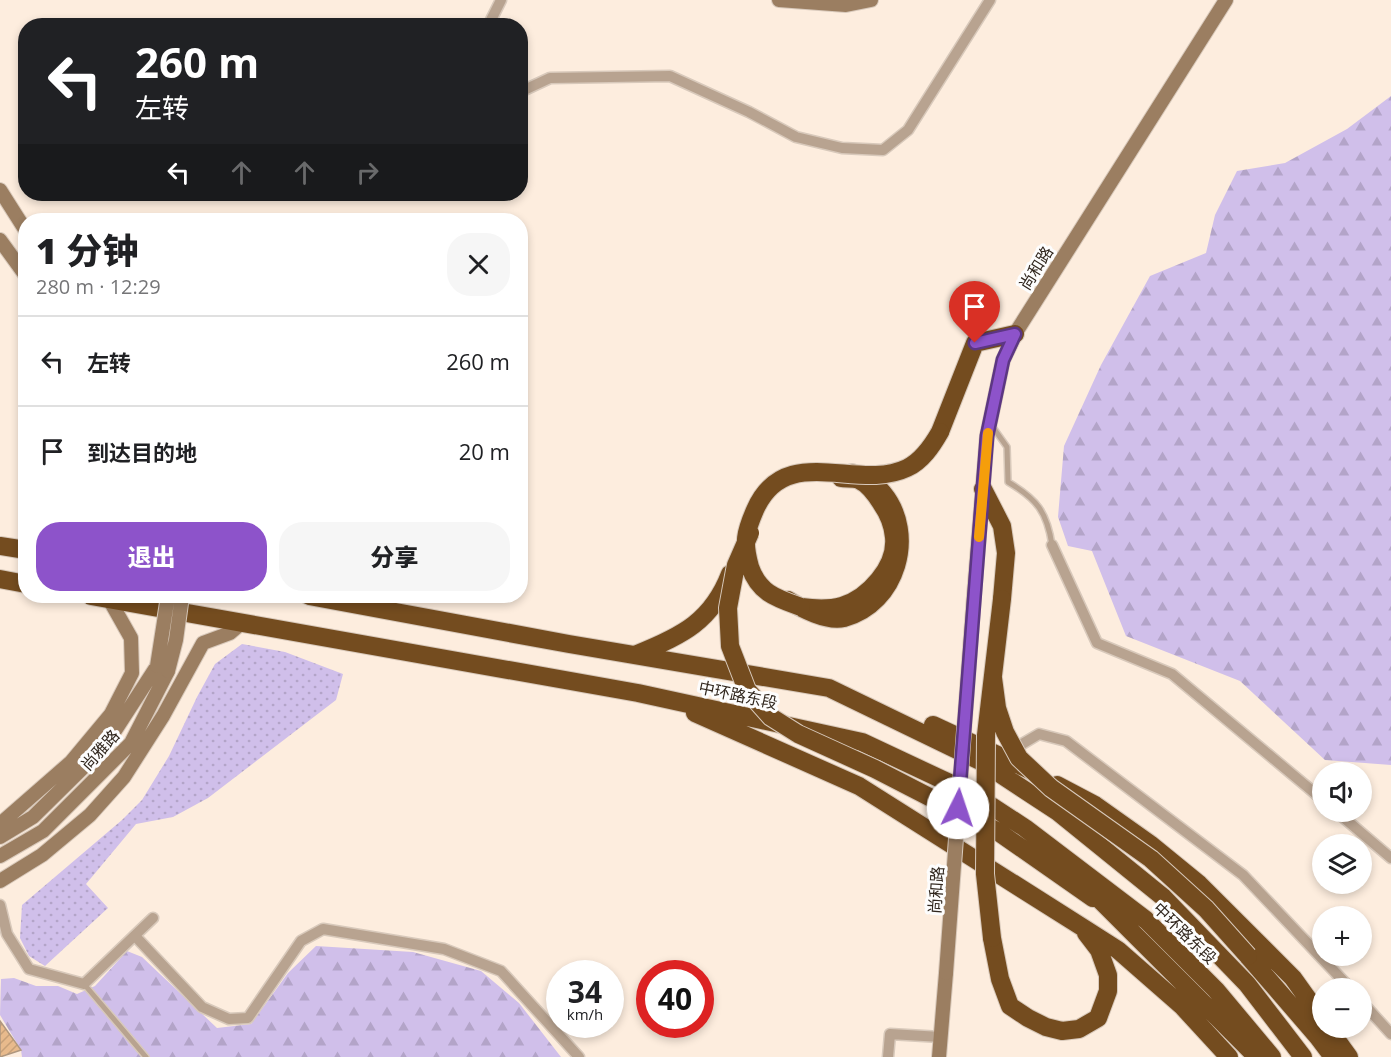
<!DOCTYPE html>
<html lang="zh">
<head>
<meta charset="utf-8">
<style>
	:root { --surface:#fff; --page:#f6f6f6; --text:#202124; --muted:#757577; --line:#e0e0e0; --accent:#8d53ca }
	body { margin:0; font-family:"Open Sans","Noto Sans SC",sans-serif; background:var(--page); color:var(--text); height:100vh; display:flex; flex-direction:column; font-size:22px; white-space:nowrap }
	* { box-sizing:border-box; margin:0 }
	p { font-size:20px; color:var(--muted) }
	.icon { flex:none; width:33px; height:33px; fill:none; stroke:currentColor; stroke-width:2; stroke-linecap:round; stroke-linejoin:round }
	.map { position:relative; flex:1; overflow:hidden }
	.details { position:absolute; left:18px; top:213px; width:510px; height:390px; display:flex; flex-direction:column; background:var(--surface); border-radius:24px; box-shadow:0 3px 9px #0003 }
	.details>* { flex:none }
	.guide { position:absolute; left:18px; top:18px; width:510px; height:183px; border-radius:24px; box-shadow:0 3px 9px #0003; background:#202124; color:#fff; overflow:hidden }
	.tools { position:absolute; left:1312px; top:762px; display:grid; gap:12px }
	.tools a { display:grid; place-items:center; width:60px; height:60px; border-radius:50%; background:var(--surface); box-shadow:0 3px 9px #0003; font-size:30px }
	.speed { position:absolute; left:546px; top:960px; display:flex; gap:12px; font-size:30px; font-weight:700; text-align:center }
	.speed>* { display:grid; place-content:center; width:78px; height:78px; border-radius:50%; background:var(--surface); box-shadow:0 3px 9px #0003; line-height:1 }
	.speed small { font-size:15px; font-weight:400 }
	.speed .limit { border:9px solid #d22; background:#fff; color:#111 }
	.pin { position:absolute; display:grid; place-items:center; width:51px; height:51px; color:#fff; margin:-62px -26px; border-radius:50% 50% 50% 0; rotate:-45deg; box-shadow:0 0 6px #0007 }
	.pin .icon { rotate:45deg }
	.me { position:absolute; width:66px; margin:-33px; rotate:4deg; stroke-linejoin:round; filter:drop-shadow(0 0 4px #0008) }
	.turn { display:flex; align-items:center; gap:21px; height:126px; padding:0 18px; font-size:27px }
	.turn .icon { width:78px; height:78px; stroke-width:2.5 }
	.turn b { display:block; font-size:42px; line-height:51px }
	.lanes { display:flex; align-items:center; height:57px; padding:0 18px; background:#0003; justify-content:center; gap:30px; direction:ltr }
	.lanes .off { opacity:.35 }
	.round { display:grid; place-items:center; flex:none; width:63px; height:63px; border-radius:24px; background:var(--page) }
	.overview { display:flex; align-items:center; justify-content:space-between; height:102px; padding:0 18px }
	h1 { font-size:36px; font-weight:800; line-height:45px }
	.action { display:flex; gap:12px; margin-top:auto; padding:12px 18px }
	.action a { flex:1; height:69px; border-radius:24px; background:var(--accent); color:#fff; font-size:24px; font-weight:800; line-height:69px; text-align:center }
	.action a+a { background:var(--page); color:var(--text) }
	ul { padding:0; list-style:none }
	li { display:flex; align-items:center; gap:18px; height:90px; padding:0 18px; border-top:2px solid var(--line) }
	li div { flex:1 }
	li b { display:block; font-size:22px }
	li em { font-style:normal }
	.map>svg:first-child { display:block }
</style>
</head>
<body>
<div class="map">
<svg width="1391" height="1057" viewBox="0 0 1391 1057">
	<defs>
		<pattern id="forest-firs" width="22" height="20" patternUnits="userSpaceOnUse" patternTransform="scale(1.5)"><rect width="22" height="20" fill="#d0bfea"/><path d="M5 1l3.5 6h-7zM16 11l3.5 6h-7z" fill="#b3a4c8"/></pattern>
		<pattern id="park-dots" width="8" height="8" patternUnits="userSpaceOnUse" patternTransform="scale(1.5)"><rect width="8" height="8" fill="#d0bfea"/><path d="M2 2h.1M6 6h.1" fill="none" stroke="#b3a4c8" stroke-width="1.8" stroke-linecap="round"/></pattern>
		<pattern id="building-hatch" width="6" height="6" patternUnits="userSpaceOnUse" patternTransform="scale(1.5)"><rect width="6" height="6" fill="#e8ba8c"/><path d="M-1 1l2-2M0 6l6-6M5 7l2-2" fill="none" stroke="#c7a078"/></pattern>
	</defs>
	<rect width="100%" height="100%" fill="#fdedde"/>
	<path fill="url(#forest-firs)" d="M1391,96V765L1325,760L1240,681L1126,636L1092,551L1068,546L1058,517L1064,446L1101,365L1150,276L1206,253L1215,215L1237,171L1285,163L1347,129Z
		M316,946L413,952L481,971L519,1003L561,1057H22L21,1050L0,1015L1,979L14,978L36,986H58L77,994L95,986L127,951L142,957L217,1028L251,1024L288,973Z"/>
	<path fill="url(#park-dots)" d="M242,644L285,652L343,674L336,700L208,798L173,817L136,824L86,884L108,908L45,966L29,956L20,938L22,905L122,820L142,800L169,756L197,697L215,664Z"/>
	<path fill="url(#building-hatch)" stroke="#af977f" stroke-width="1.5" d="M0,1021L21,1050L0,1057Z"/>
	<g fill="none" stroke-linecap="round" stroke-linejoin="round">
		<g stroke="#d8c9bb" stroke-width="8">
			<path id="lane" d="M992,426L1007,447L1008,482C1037,499 1047,512 1052,545
				M84,984L146,1057"/>
		</g>
		<g stroke="#d8c9bb" stroke-width="13">
			<path id="street" d="M488,26L501,0
				M520,92L550,78L670,76L749,112L796,137L842,148L883,150L908,130L990,0
				M1052,545L1097,643L1172,674L1323,800
				M1012,750L1039,734L1066,741L1243,875L1350,988
				M1337,812L1391,858
				M0,905L7,934L29,969L84,984L153,918
				M135,936L202,1007L229,1019L248,1018L301,941L323,929L444,949L501,971L579,1057
				M1362,1002L1391,1034
				M888,1057L890,1034L941,1037"/>
		</g>
		<g stroke="#d8c9bb" stroke-width="16">
			<path id="secondary" d="M779,0L846,5L871,0
				M0,190L26,231
				M0,240L26,276
				M974,596L987,436L1003,360L1018,329L1226,0
				M0,824L71,762L111,714L132,673L131,638L109,599
				M0,837L33,817L105,746L157,666
				M0,856L43,831L131,743L168,671
				M0,881L42,855L90,815L124,777L163,716L203,643L230,633L243,622
				M939,1057L946,973"/>
		</g>
		<g stroke="#d8c9bb" stroke-width="20">
			<path id="highway" d="M940,432L975,343L1015,334
				M983,489L1002,526L1006,553L1002,599
				M0,546L26,550
				M0,579L26,584
				M91,596L638,693L862,742L973,794L1025,828L1146,920L1216,990L1272,1057
				M309,596L569,644L829,688L982,762L1058,812L1163,897L1247,984L1303,1057
				M788,600C802,609 827,622 844,618C897,604 917,534 883,493C875,483 864,478 852,473
				M801,607C815,609 828,610 842,606C868,598 897,567 894,537C893,525 888,513 881,503C876,495 868,484 859,480C854,478 846,479 841,478
				M637,654C682,636 712,621 730,574
				M695,713L859,786L1082,927L1118,950L1182,1006L1229,1057
				M933,725L1030,770
				M1057,785L1095,805L1150,844L1199,884L1293,978L1323,1020
				M973,819L997,831L1093,898
				M1087,887L1257,1057
				M992,938L1000,979L1010,1006L1028,1018L1046,1027L1062,1031L1079,1029L1098,1018L1108,991V975L1099,950L1086,933
				M1248,956L1318,1037L1333,1057
				M1328,1028L1349,1057"/>
		</g>
		<use href="#lane" stroke="#b8a390" stroke-width="5"/>
		<use href="#street" stroke="#b8a390" stroke-width="10"/>
		<use href="#secondary" stroke="#9b7e61" stroke-width="14"/>
		<use href="#highway" stroke="#744c1f" stroke-width="18"/>
		<g stroke="#d8c9bb" stroke-width="16" stroke-linecap="butt">
			<path id="secondary-bridge" d="M157,666L168,596
				M168,671L176,640L182,596
				M946,973L974,596"/>
		</g>
		<g stroke="#d8c9bb" stroke-width="20" stroke-linecap="butt">
			<path id="highway-bridge" d="M750,533L736,565L728,608L730,646L747,690L771,717L798,734L875,769L972,819
				M801,607C776,598 759,593 750,567C743,542 745,533 755,510C785,441 857,492 907,468C922,461 932,446 940,432
				M993,678L997,708L1005,732L1019,758L1051,788L1151,859L1206,909L1248,956
				M992,938L985,874L986,735L1002,599"/>
		</g>
		<use href="#secondary-bridge" stroke="#9b7e61" stroke-width="14"/>
		<use href="#highway-bridge" stroke="#744c1f" stroke-width="18"/>
	</g>
	<g fill="none" stroke-linecap="round" stroke-linejoin="round">
		<g stroke="#5c3683" stroke-width="15">
			<path id="route" d="M958,808L987,436L1003,360L1015,334L975,343"/>
		</g>
		<use href="#route" stroke="#8d53ca" stroke-width="10"/>
		<path stroke="#f59e0b" stroke-width="10" d="M979,537L988,433"/>
	</g>
	<g text-anchor="middle" dominant-baseline="central" stroke-width="6" stroke-linejoin="round" paint-order="stroke">
		<g font-size="16" fill="#30261d" stroke="#fdfdfd">
			<text transform="translate(1036 268) rotate(-58)">尚和路</text>
			<text transform="translate(738 695) rotate(12)">中环路东段</text>
			<text transform="translate(100 750) rotate(-48)">尚雅路</text>
			<text transform="translate(936 890) rotate(-86)">尚和路</text>
			<text transform="translate(1185 933) rotate(44)">中环路东段</text>
		</g>
	</g>
</svg>
<div class="tools">
<a><svg class="icon" aria-label="sound" viewBox="0 0 24 24"><path d="M4 9h4l5-4v14l-5-4H4zM17 9q2 3 0 6"/></svg></a>
<a><svg class="icon" aria-label="layers" viewBox="0 0 24 24"><path d="M12 4l9 5-9 5-9-5zM3 14l9 5 9-5"/></svg></a>
<a>+</a>
<a>−</a>
</div>
<div class="speed"><div>34<small>km/h</small></div><div class="limit">40</div></div>
<div class="pin" style="left:975px;top:343px;background:#d93025"><svg class="icon" aria-label="arrive" viewBox="0 0 24 24"><path d="M6 21V4h12l-3 4 3 4H6"/></svg></div>
<svg class="me" style="left:958px;top:808px" viewBox="-20 -20 40 40"><circle r="19" fill="#fff"/><path d="M0-13L10 11 0 6-10 11z" fill="#8d53ca"/></svg>
<div class="guide">
<div class="turn"><svg class="icon" aria-label="left" viewBox="0 0 24 24"><path d="M17 20v-9H6M10 6l-5 5 5 5"/></svg><div><b>260 m</b>左转</div></div>
<div class="lanes"><svg class="icon" aria-label="left" viewBox="0 0 24 24"><path d="M17 20v-9H6M10 6l-5 5 5 5"/></svg><svg class="icon off" aria-label="ahead" viewBox="0 0 24 24"><path d="M12 20V5M6 11l6-6 6 6"/></svg><svg class="icon off" aria-label="ahead" viewBox="0 0 24 24"><path d="M12 20V5M6 11l6-6 6 6"/></svg><svg class="icon off" aria-label="right" viewBox="0 0 24 24"><path d="M7 20v-9h11M14 6l5 5-5 5"/></svg></div>
</div>
<section class="details">
<div class="overview"><div><h1>1 分钟</h1><p>280 m · 12:29</p></div><a class="round"><svg class="icon" aria-label="close" viewBox="0 0 24 24"><path d="M6 6l12 12M18 6L6 18"/></svg></a></div>
<ul>
<li><svg class="icon" aria-label="left" viewBox="0 0 24 24"><path d="M17 20v-9H6M10 6l-5 5 5 5"/></svg><div><b>左转</b></div><em>260 m</em></li>
<li><svg class="icon" aria-label="arrive" viewBox="0 0 24 24"><path d="M6 21V4h12l-3 4 3 4H6"/></svg><div><b>到达目的地</b></div><em>20 m</em></li>
</ul>
<div class="action"><a>退出</a><a>分享</a></div>
</section>
</div>
</body>
</html>
